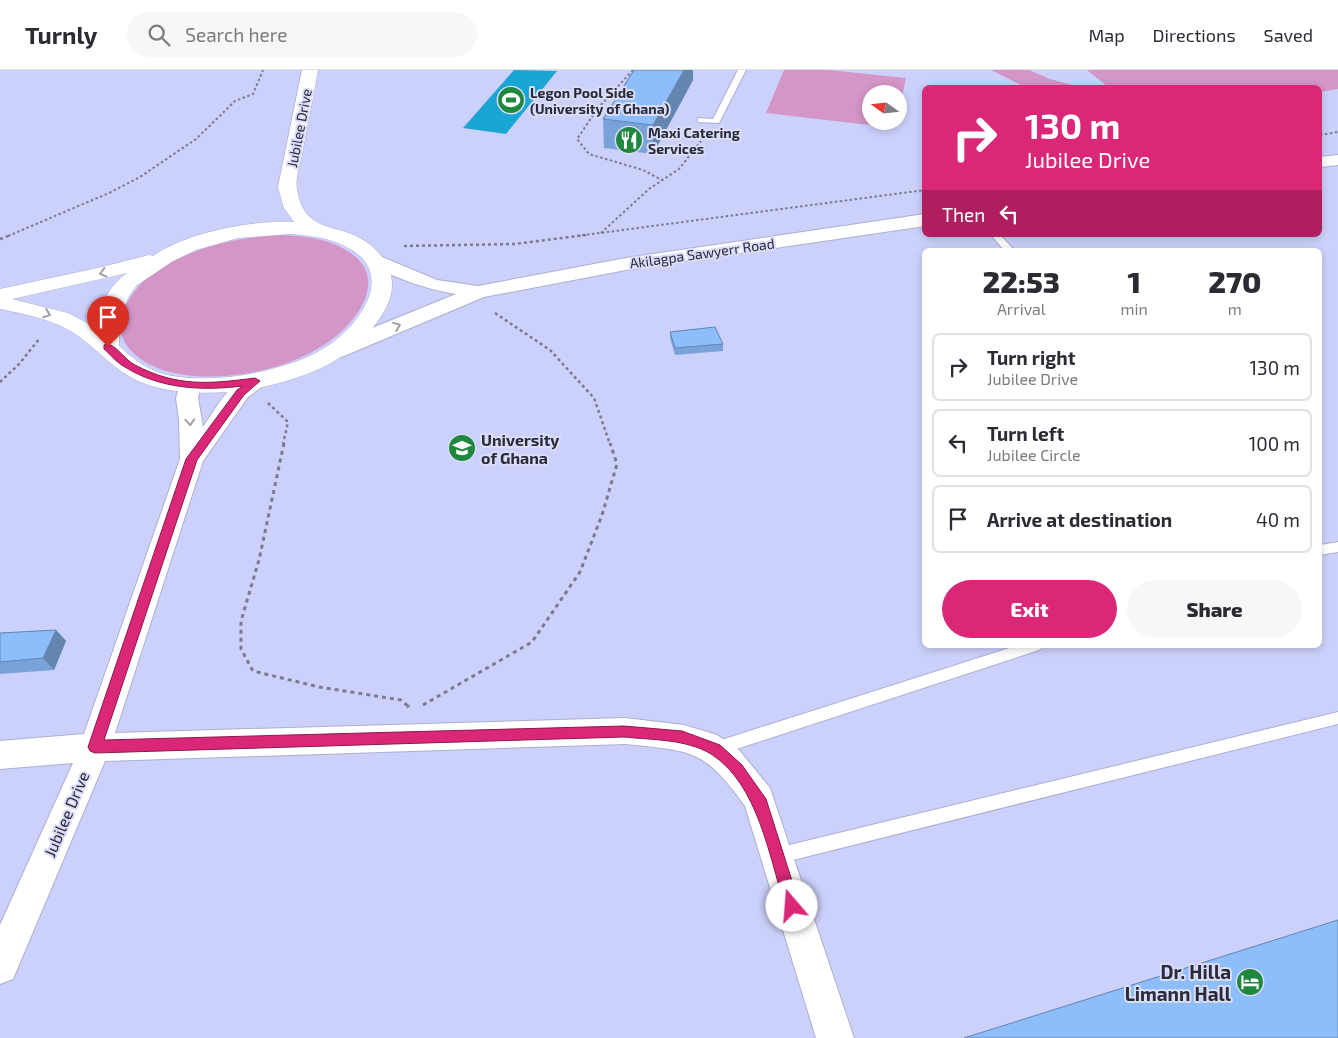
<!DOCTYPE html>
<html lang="en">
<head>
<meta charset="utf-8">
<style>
	:root { --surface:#fff; --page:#f7f7f7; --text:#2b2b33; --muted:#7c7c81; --line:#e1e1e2; --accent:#db2777 }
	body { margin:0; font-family:"Exo 2",sans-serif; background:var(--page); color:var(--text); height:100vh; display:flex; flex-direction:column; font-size:19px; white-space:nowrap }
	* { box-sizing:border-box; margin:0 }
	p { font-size:16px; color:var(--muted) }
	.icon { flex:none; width:28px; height:28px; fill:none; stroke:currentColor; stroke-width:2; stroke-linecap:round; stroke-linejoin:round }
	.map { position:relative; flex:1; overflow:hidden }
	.panel { position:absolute; left:922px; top:178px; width:400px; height:400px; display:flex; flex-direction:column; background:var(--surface); border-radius:8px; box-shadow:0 2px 8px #0003 }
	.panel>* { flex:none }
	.banner { position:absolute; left:922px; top:15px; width:400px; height:152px; border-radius:8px; box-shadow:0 2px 8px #0003; background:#db2777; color:#fff; overflow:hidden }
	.needle { width:32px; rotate:285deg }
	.tools { position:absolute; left:862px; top:15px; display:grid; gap:10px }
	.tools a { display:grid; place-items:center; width:45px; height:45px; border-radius:50%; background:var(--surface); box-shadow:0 2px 8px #0003; font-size:25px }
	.pin { position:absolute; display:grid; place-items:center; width:42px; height:42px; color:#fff; margin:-51px -21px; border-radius:50% 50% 50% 0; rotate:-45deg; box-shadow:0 0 5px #0007 }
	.pin .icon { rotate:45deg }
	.me { position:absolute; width:55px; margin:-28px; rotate:342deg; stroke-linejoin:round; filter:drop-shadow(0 0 4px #0008) }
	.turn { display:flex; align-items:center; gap:18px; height:105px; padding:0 20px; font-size:22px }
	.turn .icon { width:65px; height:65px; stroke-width:2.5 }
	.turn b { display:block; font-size:35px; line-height:42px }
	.then { display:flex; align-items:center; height:48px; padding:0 20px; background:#0003; gap:10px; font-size:19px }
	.eta { display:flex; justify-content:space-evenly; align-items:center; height:85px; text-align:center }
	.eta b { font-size:30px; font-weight:800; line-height:35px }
	.action { display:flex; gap:10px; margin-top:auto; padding:10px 20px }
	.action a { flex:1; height:58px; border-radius:30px; background:var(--accent); color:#fff; font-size:20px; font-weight:800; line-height:58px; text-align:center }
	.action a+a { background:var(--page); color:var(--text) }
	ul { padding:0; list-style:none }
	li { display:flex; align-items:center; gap:15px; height:68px; margin:0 10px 8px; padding:0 10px; border:2px solid var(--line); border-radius:8px }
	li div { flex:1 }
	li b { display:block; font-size:19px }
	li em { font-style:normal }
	header { display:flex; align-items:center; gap:30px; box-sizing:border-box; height:70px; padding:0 25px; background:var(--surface); border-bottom:1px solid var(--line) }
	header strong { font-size:24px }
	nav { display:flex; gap:28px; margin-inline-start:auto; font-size:18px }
	.search { width:350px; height:45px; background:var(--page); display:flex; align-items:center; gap:12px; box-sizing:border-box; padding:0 18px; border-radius:28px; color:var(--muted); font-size:19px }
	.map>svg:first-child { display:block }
</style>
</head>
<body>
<header>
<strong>Turnly</strong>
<div class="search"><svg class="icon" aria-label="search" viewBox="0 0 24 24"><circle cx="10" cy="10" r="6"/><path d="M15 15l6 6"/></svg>Search here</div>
<nav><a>Map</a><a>Directions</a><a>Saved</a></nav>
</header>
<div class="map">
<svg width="1338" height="968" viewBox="0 0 1338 968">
	<rect width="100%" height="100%" fill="#daddfa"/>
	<path fill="#ccd1fb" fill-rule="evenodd" d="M0,0H1338V968H0ZM925,18H1320V165H925ZM871,24H899V51H871ZM925,180H1320V575H925Z"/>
	<path fill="#d396c7" d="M784,0H829L906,8L899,41V24H871V51H897L895,58L766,43Z
		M991,0H1029L1050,9L1080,17H1025Z
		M1087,0H1338V19L1320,22V18L1108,17Z
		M280,165C303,166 326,168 346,180C393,207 356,255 324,275C286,299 238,309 194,306C170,304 142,296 127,276C120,266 119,254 123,243C141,187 229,167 280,165Z"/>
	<path fill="#1aa6d5" d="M514,0L557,1L506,64L463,58Z"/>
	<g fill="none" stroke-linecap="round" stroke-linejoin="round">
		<g stroke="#acafd2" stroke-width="2">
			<path id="service" d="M738,0H746L719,53L698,52V48L713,49Z
				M991,165H1000L1014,180H1004Z
				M1338,472V482L1320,485V475Z
				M1019,575H1043L1041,579L1036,581L715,686L710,684L708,679L710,674L715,672Z
				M1338,642V654L777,794L771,791L769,786L771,781L777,778Z"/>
		</g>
		<g stroke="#acafd2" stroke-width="2">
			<path id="minor" d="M1338,85V95L1320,97V87Z
				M925,144V156L626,200L484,227L344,286L336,288L328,286L325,281L328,276L456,224C424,219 397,208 368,194L365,190L368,186L375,184L437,210L478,216L626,188Z
				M255,304L263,306L266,311L263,316L248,327L203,391L115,663L625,648L684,655L717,665L739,680L770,718L854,968H816L745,736C704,679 693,681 625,674L105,691L13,909L0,914V855L73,693L0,699V671L84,664L180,389L179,350L176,328L182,310L190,308L198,310L201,315L198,328L203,357C217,337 230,310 255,304Z"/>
		</g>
		<g stroke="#acafd2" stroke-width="1">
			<path id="tertiary" d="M302,0H318C313,28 307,57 302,85C300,95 295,109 297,119C298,125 300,134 304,140C310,151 324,156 335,159C358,164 378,176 388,197C400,223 383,246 367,265C322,317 200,338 138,311C116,301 100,282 81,268C57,250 29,245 0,239V219L102,197L149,185L153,186C187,162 252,150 294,152L284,138L278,117ZM291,164C313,166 333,168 352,180C395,207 358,256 329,275C290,302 206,317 160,303C145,298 131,287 119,276V248L129,226L137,215L173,191L196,180L238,168ZM127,203C111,214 97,238 96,258L68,243L12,229Z"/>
		</g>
		<path stroke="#797b8f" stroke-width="2" stroke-dasharray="2.5 2.5" stroke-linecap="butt" d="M633,0L598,38L577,69L589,84L643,100L662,110
			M1320,65L1338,62
			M601,163L649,119L679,99L701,71
			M8,166L109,123L140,107L196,69L235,31L253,24L263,0
			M577,166L925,120"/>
		<path stroke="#797b8f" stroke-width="2.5" stroke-dasharray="3 3" stroke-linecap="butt" d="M0,169L11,165
			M404,176L514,174L586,165
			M495,243L550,280L594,328L610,374
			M0,312L19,294L40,268
			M268,333L288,352L283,374"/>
		<path stroke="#797b8f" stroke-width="3" stroke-dasharray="4 4" stroke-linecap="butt" d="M284,373L259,490L241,551V579L253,601L319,617L401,630L409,637
			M423,635L532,572L580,502L602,445L617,394L610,373"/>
		<path stroke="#797b8f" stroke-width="4" stroke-dasharray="5 5" stroke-linecap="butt" d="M408,636L409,637"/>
		<use href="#service" fill="#fff" fill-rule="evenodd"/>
		<use href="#minor" fill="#fff" fill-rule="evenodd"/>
		<use href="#tertiary" fill="#fff" fill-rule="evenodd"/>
	</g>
	<path fill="#79a3d8" d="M634,0H693V10L653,84L604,78L603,49Z
		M670,262L723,274V281L675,285L670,268Z
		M56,560L66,571L54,600L0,604V563Z"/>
	<path fill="#6385b0" d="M684,0H693V10L653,84V55Z
		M56,560L66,571L54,600L43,588Z"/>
	<path fill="#8dbefb" stroke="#6385b0" d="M634,0H684L653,55L603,49Z
		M715,257L723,274L675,278L670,262Z
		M56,560L43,588L0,592V563Z
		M1338,850V968H964Z"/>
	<defs><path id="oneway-chevron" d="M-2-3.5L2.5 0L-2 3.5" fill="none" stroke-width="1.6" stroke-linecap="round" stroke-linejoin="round" transform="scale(1.25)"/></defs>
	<g stroke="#9fa0a5">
		<use href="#oneway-chevron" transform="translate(103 203) rotate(166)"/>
		<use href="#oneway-chevron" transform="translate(47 244) rotate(21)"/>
		<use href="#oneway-chevron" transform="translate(397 256) rotate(-22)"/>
		<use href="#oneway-chevron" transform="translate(190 352) rotate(86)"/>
	</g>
	<path fill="#db2777" stroke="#8e194d" d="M108,274C118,277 125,290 135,295C177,317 209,314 255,308L260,311L244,325L197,390L104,670L624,656L682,661L720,675L742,695L766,729L800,836L798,841L792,843L787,841L785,836C769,786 758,714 711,684C686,669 652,670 624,667L95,683L90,681L88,677L186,389L237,320L243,316C202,321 160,319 125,297C117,293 111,285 104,279V275Z"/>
	<defs>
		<g id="stadium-disc" transform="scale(1.4375)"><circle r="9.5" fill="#1f883e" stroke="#daddfa"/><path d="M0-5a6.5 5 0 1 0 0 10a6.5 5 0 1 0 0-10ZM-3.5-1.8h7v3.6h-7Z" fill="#fff"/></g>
		<g id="restaurant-disc" transform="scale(1.4375)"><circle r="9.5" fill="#1f883e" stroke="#daddfa"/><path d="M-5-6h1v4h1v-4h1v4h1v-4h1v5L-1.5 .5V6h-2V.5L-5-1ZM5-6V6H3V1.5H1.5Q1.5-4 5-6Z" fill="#fff"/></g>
		<g id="university-disc" transform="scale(1.4375)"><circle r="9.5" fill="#1f883e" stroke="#daddfa"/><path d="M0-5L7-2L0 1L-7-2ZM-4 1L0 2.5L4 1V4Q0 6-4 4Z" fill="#fff"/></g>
		<g id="hotel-disc" transform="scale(1.4375)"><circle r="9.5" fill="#1f883e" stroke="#daddfa"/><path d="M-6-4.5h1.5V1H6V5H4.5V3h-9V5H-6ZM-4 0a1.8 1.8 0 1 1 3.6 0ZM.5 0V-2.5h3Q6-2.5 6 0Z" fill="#fff"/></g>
	</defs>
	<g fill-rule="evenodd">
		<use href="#stadium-disc" x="511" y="30"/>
		<use href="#restaurant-disc" x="629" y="70"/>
		<use href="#university-disc" x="462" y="378"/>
		<use href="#hotel-disc" x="1250" y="912"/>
	</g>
	<g text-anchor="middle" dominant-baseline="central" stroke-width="4" stroke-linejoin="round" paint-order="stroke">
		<g font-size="14" font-weight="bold" fill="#292b38" stroke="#daddfa" text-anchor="start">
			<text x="530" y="22">Legon Pool Side<tspan x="530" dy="16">(University of Ghana)</tspan></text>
			<text x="648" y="62">Maxi Catering<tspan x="648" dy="16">Services</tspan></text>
		</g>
		<g font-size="14" fill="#292b38" stroke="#daddfa">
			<text transform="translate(299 58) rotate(-79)">Jubilee Drive</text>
			<text transform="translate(702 183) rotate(-8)">Akilagpa Sawyerr Road</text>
		</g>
		<g font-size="16" font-weight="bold" fill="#292b38" stroke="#daddfa" text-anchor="start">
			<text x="481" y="369">University<tspan x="481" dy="18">of Ghana</tspan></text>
		</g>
		<g font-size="16" fill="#292b38" stroke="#daddfa">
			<text transform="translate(66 744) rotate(-67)">Jubilee Drive</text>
		</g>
		<g font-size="19" font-weight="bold" fill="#292b38" stroke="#daddfa" text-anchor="end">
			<text x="1231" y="901">Dr. Hilla<tspan x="1231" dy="22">Limann Hall</tspan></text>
		</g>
	</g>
</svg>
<div class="tools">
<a><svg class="needle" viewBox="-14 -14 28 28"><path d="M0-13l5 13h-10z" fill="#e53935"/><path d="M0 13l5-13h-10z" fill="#7c7c81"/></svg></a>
</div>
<div class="pin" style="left:108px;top:277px;background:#d93025"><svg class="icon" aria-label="arrive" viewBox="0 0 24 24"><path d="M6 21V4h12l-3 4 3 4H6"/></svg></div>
<svg class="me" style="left:792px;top:836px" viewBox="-20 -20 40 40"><circle r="19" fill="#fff"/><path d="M0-13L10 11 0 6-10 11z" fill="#db2777"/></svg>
<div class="banner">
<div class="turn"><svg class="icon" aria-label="right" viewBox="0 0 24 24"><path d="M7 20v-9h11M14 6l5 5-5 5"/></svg><div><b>130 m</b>Jubilee Drive</div></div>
<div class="then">Then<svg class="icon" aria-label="left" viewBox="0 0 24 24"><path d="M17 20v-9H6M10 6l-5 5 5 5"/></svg></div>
</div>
<section class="panel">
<div class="eta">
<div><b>22:53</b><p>Arrival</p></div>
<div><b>1</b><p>min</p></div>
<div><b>270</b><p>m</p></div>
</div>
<ul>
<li><svg class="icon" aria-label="right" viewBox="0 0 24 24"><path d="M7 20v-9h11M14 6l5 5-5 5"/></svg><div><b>Turn right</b><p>Jubilee Drive</p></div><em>130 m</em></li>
<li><svg class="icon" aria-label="left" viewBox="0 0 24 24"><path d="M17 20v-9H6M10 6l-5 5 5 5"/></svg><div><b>Turn left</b><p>Jubilee Circle</p></div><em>100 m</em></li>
<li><svg class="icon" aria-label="arrive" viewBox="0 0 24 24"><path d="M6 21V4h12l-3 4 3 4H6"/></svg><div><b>Arrive at destination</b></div><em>40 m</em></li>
</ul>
<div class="action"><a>Exit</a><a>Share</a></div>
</section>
</div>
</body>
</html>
